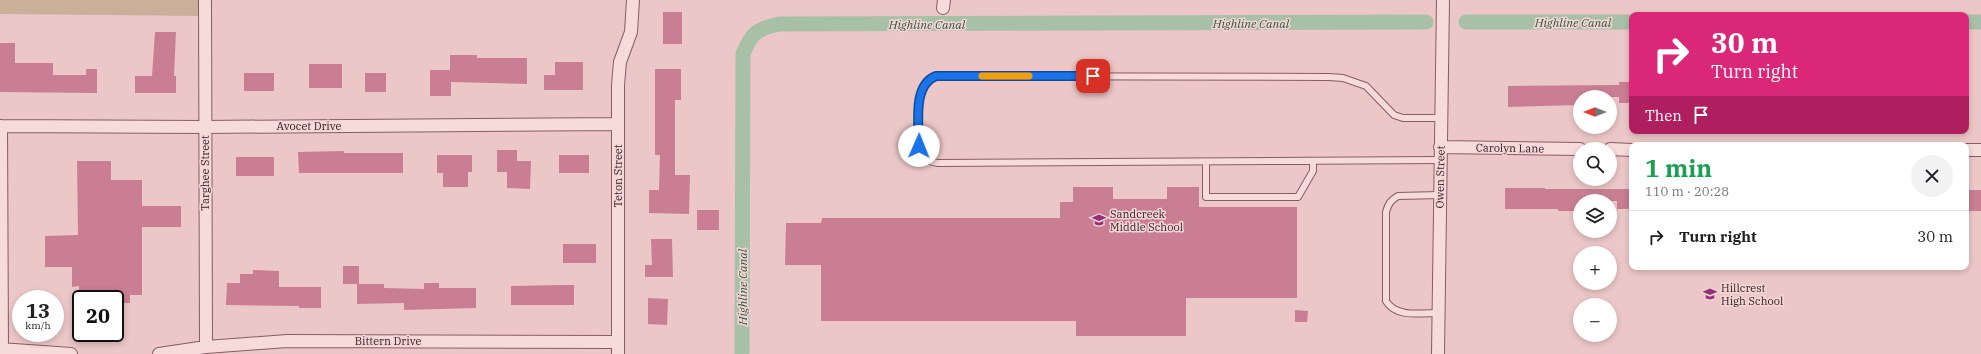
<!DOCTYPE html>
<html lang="en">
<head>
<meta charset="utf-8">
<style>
	:root { --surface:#fff; --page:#f2f2f2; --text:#202124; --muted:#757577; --line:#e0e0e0 }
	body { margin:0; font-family:"IBM Plex Serif",serif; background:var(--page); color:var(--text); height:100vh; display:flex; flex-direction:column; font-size:15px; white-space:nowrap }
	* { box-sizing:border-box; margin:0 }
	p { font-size:13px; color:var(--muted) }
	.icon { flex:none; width:22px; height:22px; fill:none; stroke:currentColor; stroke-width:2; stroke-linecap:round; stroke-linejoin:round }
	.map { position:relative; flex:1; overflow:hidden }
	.side { position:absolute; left:1629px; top:142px; width:340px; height:128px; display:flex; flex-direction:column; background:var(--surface); border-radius:8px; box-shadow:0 2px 6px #0003 }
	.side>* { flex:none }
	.guide { position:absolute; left:1629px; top:12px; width:340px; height:122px; border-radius:8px; box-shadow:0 2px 6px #0003; background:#db2777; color:#fff; overflow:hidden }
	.needle { width:26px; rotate:270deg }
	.buttons { position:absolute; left:1573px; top:90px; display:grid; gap:8px }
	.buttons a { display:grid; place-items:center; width:44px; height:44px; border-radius:50%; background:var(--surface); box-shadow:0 2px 6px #0003; font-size:20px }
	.speed { position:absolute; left:12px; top:290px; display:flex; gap:8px; font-size:20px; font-weight:700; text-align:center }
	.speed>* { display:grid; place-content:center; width:52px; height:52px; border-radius:50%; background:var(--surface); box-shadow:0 2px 6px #0003; line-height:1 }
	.speed small { font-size:10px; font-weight:400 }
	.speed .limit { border:2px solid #111; border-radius:6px; background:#fff; color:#111 }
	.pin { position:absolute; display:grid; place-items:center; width:34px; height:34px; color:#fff; margin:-17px; border-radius:8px; box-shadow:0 2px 6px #0006 }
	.me { position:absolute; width:44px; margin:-22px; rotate:1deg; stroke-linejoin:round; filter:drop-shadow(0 0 3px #0008) }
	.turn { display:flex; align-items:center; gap:14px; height:84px; padding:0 16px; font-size:18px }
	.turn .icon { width:52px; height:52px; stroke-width:2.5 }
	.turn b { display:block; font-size:28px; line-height:34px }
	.then { display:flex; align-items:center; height:38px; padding:0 16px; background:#0003; gap:8px; font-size:15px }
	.round { display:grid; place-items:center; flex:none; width:42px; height:42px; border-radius:21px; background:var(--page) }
	.summary { display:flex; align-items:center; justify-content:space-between; height:68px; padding:0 16px }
	h1 { font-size:24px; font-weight:700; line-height:30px; color:#1e9e55 }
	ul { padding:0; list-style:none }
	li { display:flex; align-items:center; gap:12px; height:52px; padding:0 16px; border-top:1px solid var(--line) }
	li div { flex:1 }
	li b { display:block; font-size:15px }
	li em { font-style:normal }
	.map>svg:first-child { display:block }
</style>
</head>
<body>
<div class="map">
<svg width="1981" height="354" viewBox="0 0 1981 354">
	<rect width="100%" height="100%" fill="#ecc7c7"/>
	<path fill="#caaf9b" d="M0,0H205V16L0,14Z"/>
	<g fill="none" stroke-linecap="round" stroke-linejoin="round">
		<path stroke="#a8c0a8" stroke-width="15" d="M1466,22H1632
			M1966,22H1981
			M742,354L743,54C751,33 757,29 779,24L1426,22"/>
	</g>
	<path fill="#c97e93" d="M663,12H682V44H663Z
		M155,32H176L174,76H176V93H135V76H152Z
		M0,43H15V63H53V75H86V69H97V93L0,92Z
		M450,55H477V58H527V84L451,82V96H430V70H450Z
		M555,62H583V90H544V75H555Z
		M309,64H342V88H309Z
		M655,69H681V100H675V175H690L689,214L649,213V190H659L660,155H655Z
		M244,73H274V91H244Z
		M365,73H386V92H365Z
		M1619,82H1632V103H1619V97H1580V105L1508,107V86L1619,85Z
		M497,150H517V161H531L530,189L507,188V172H497Z
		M344,151V153H403V173H299L298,152Z
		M437,155H472V172H468V187H443V173H437Z
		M559,155H589V173H559Z
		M236,157H274V176H236Z
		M77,161H111V180H142V206H181V227H142V295H130V303H115V299H79V286L72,287V267H45V236L78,235Z
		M1073,187H1113V199H1167V187H1199V207H1297V298H1186V336H1076V321H821V265H785L786,223H821L822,218H1060V202H1073Z
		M1505,188H1545V189H1632V209H1617V201H1580V211H1558V209H1505Z
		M1967,190H1981V211H1967Z
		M697,210H719V230H697Z
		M651,239H672L673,277H645V265H652Z
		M563,244H596V263H563Z
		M343,266H359V284H384V288L424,289V283H439V288H476V308L404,310V303L357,304V284H343Z
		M253,270L279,271V287H321V308H299V306L226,305L227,283H240V274H253Z
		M563,285H574V305H511V286Z
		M648,298L668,299L667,325L648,324Z
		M1295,310L1308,311L1307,322H1295Z"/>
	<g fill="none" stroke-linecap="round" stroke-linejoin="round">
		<g stroke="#875d64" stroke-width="8">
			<path id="service" d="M1440,160L938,163C932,162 926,161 923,155C916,144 918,103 922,91C924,84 930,78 936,76L1329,77L1343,78L1366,86L1394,115L1403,118H1441
				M1206,162V197H1298L1313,171V161
				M1438,313C1421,313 1396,318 1386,301V212C1388,204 1391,200 1398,196L1440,195"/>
		</g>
		<g stroke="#875d64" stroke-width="14">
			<path id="minor" d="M205,0L206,347
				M943,8L944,0
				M0,126L204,127L618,124
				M1,126L2,349
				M1440,147L1580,149
				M1610,149L1632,150
				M1966,150H1981
				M0,349L71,354
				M159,354L206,347L287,341L618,342
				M618,354V85L620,62L631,32L633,0
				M1438,354L1443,0"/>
		</g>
		<use href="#service" stroke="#f7dada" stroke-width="6"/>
		<use href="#minor" stroke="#f7dada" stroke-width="12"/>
	</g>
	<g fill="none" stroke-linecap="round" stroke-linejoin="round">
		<g stroke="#114b97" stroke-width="10">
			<path id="route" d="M919,146C919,125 912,85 936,76H1093"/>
		</g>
		<use href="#route" stroke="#1a73e8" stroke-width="7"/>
		<path stroke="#f59e0b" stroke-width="7" d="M982,76H1029"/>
	</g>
	<defs>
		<g id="school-bare" transform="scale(1.08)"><path d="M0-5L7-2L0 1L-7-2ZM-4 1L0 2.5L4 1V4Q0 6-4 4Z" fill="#933076" stroke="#f4d6d6" stroke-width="2.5" paint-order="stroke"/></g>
	</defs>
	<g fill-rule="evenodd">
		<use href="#school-bare" x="1099" y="220"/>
		<use href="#school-bare" x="1710" y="294"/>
	</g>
	<g text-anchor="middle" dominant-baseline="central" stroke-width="3" stroke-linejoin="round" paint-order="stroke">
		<g font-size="11" fill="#382025" stroke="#f4d6d6">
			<text x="309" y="126">Avocet Drive</text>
			<text transform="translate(1510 148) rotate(1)">Carolyn Lane</text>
			<text transform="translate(205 173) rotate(-90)">Targhee Street</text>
			<text transform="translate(618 176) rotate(-90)">Teton Street</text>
			<text transform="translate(1440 177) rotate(-89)">Owen Street</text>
			<text x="388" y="341">Bittern Drive</text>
		</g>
		<g font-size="11" fill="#382025" stroke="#f4d6d6" text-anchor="start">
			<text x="1110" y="214">Sandcreek<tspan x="1110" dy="13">Middle School</tspan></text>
			<text x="1721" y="288">Hillcrest<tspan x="1721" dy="13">High School</tspan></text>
		</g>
		<g font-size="12" font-style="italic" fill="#305739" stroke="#f4d6d6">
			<text x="1573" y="22">Highline Canal</text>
			<text x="1251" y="23">Highline Canal</text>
			<text x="927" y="24">Highline Canal</text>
			<text transform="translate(742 287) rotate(-90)">Highline Canal</text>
		</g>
	</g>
</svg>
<div class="buttons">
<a><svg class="needle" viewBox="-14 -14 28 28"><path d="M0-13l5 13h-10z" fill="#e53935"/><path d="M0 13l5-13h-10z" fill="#757577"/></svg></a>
<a><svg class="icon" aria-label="search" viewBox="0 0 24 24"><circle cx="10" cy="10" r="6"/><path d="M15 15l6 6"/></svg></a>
<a><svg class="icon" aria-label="layers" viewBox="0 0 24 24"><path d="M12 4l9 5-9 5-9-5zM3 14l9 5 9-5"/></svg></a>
<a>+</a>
<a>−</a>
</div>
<div class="speed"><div>13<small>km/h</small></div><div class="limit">20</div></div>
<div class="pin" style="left:1093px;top:76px;background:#d93025"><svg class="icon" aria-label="arrive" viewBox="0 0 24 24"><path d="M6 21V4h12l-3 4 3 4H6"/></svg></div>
<svg class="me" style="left:919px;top:146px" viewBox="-20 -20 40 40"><circle r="19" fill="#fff"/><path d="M0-13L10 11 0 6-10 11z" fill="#1a73e8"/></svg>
<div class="guide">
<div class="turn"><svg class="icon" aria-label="right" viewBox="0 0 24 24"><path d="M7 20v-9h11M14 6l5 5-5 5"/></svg><div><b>30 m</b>Turn right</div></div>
<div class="then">Then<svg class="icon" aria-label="arrive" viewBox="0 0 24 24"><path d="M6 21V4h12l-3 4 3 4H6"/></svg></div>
</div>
<section class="side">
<div class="summary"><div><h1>1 min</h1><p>110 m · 20:28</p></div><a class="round"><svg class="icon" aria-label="close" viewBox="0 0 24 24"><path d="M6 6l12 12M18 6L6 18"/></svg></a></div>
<ul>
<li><svg class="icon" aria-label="right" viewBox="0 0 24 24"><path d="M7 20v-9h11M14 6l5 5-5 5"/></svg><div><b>Turn right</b></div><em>30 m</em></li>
</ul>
</section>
</div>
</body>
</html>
